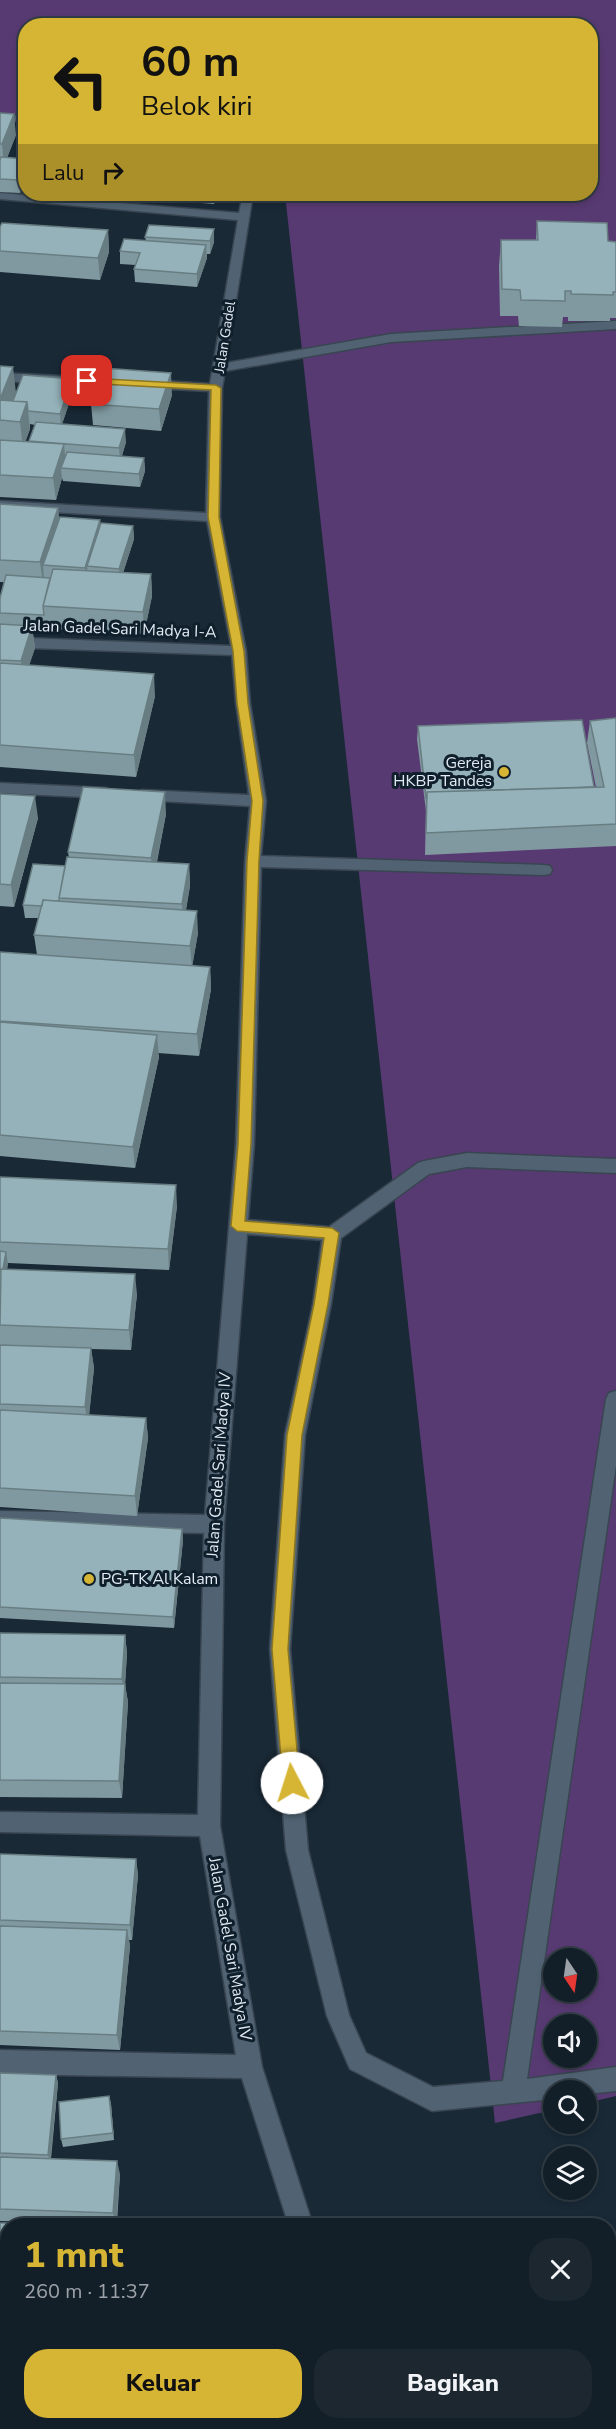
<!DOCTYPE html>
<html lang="id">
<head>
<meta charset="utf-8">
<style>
	:root { --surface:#131f28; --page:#1c2730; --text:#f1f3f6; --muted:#9da2a8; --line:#323d45; --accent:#d6b534 }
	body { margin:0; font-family:"Nunito Sans",sans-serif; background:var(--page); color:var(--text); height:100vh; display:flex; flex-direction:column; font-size:22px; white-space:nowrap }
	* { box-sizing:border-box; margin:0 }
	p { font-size:20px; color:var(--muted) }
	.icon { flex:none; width:33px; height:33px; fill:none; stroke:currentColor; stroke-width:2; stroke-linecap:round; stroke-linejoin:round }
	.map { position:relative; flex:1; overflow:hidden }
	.side { position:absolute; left:0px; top:2218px; width:616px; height:212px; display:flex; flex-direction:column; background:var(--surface); border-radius:24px 24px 0 0; box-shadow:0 3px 9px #0003,0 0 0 2px var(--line) }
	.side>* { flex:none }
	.banner { position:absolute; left:18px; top:18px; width:580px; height:183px; border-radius:24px; box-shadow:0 3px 9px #0003,0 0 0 2px var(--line); background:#d6b534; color:#111; overflow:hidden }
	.needle { width:39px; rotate:167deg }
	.fabs { position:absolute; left:543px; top:1948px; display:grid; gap:12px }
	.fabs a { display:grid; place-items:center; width:54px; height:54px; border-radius:50%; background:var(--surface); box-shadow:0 3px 9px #0003,0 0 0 2px var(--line); font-size:30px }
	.pin { position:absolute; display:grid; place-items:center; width:51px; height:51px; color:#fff; margin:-26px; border-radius:12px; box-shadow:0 3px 9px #0006 }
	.me { position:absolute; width:66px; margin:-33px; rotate:355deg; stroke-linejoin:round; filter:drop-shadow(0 0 4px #0008) }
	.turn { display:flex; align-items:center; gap:21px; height:126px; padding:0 24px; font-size:27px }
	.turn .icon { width:78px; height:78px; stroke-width:2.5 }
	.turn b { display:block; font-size:42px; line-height:51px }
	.then { display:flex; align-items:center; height:57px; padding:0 24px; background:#0003; gap:12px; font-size:22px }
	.round { display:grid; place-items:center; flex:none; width:63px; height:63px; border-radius:24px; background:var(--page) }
	.summary { display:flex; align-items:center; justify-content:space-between; height:102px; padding:0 24px }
	h1 { font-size:36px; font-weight:800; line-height:45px; color:var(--accent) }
	.cta { display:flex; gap:12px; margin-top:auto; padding:12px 24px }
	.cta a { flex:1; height:69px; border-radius:24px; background:var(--accent); color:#111; font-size:24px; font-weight:800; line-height:69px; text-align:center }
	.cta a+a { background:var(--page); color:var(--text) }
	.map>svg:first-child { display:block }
</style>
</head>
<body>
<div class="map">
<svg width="616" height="2429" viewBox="0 0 616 2429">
	<rect width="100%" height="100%" fill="#192936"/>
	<path fill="#583a72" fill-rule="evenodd" d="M0,0H616V2096L587,2103L586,2091H554L553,2110L495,2123L285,194H591V26H26L25,119L0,118ZM554,1959H586V1992H554ZM554,2025H586V2058H554Z"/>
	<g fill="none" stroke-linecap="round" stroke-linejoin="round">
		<g stroke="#394551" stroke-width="3">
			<path id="minor" d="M0,114L26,116V122L0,120Z
				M0,193L239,213L243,194H253L226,363L391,334L616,321V329L391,342L225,371L222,388L220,517L246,651L250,703L266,801L261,856L544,865L550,866L552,870L550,874L544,875L261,867L254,1144L248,1220L329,1227L418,1163L424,1161L467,1153L616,1159V1173L467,1167L429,1174L341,1238L331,1304L305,1435L290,1649L308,1850L349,2015L366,2053L433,2087L503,2081L606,1399L609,1393L616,1391V1465L527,2079L616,2067V2091L586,2094V2091H554V2099L432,2111L350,2069L327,2016L286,1850L270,1649L285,1435L313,1304L322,1240L247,1234L224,1524L220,1826L262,2067L313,2226H289L242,2078L0,2074V2050L236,2055L200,1836L0,1832V1812L198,1815L204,1533L0,1529V1511L205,1515L236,1144L245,861L250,806L142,800L134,795L142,790L249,795L236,703L232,655L0,647V637L231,646L207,521L0,509V501L206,513L209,391L149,388L143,384L149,380L210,384L238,220L0,199Z
				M0,373L122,379L128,383L122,387L0,381Z
				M0,783L106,788L114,793L106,798L0,793Z
				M336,2422H362L363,2429H337Z"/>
		</g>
		<use href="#minor" fill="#516373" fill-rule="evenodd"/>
	</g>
	<path fill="#8099a0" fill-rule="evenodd" d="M0,113L16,135L7,158L26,159V180L20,193L0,192Z
		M26,194H89L87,200L26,196Z
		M91,194H121L119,200L92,198Z
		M128,194H144L143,197L128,196Z
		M150,194H217L214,204L150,199Z
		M537,221L608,241L616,242V318H610V321H568V317H563L562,327L519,326L518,316H500L499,266L501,240H536Z
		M0,227L108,230L109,252L100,280L0,272Z
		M214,229V242L210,254H207V258L197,287L135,282L134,269L136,265L120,264V251L146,241L145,237Z
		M0,366L16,392L72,379L73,392L62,424L126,442L122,456L144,458L145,471L140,487L63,481L62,478L56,500L0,497ZM30,424L35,425L30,442H25L30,429Z
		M172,395L161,431L93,425L91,404Z
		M0,504L58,508L59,520L101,525L133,526L134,539L123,573L151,574L152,596L144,634L32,628L35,648L29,665L155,696L136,777L0,767V598L4,582H0Z
		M616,718V846L425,855L426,811L417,739L418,726L594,787H596L587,743L590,721Z
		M0,794L38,818L14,907L0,906Z
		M166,814L157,862L189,864L190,886L186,910L198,933L192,966L210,967L211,989L199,1056L158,1053L159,1057L135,1168L0,1156V952L37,955L34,935L39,918H25L23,905L65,866L69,858L68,852Z
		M0,1177L177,1206L169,1270L8,1263L7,1269L137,1294L131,1350L91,1349L94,1368L89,1415L146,1418L148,1438L137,1516L0,1507Z
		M0,1518L182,1529L183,1540L174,1628L0,1618Z
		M0,1633L125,1635L127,1653L125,1685L128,1702L122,1798L0,1797Z
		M0,1854L136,1859L138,1875L132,1940H129L130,1946L120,2050L0,2045Z
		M0,2073L56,2075L58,2083L51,2159L120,2174L117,2223L8,2226V2377H0V2223H70L0,2221Z
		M109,2096L111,2104L114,2140L63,2147L61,2139Z"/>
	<path fill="#687d82" d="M14,114L16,135L4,165L2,144Z
		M26,164V180L20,193L19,180Z
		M214,194H217L214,204Z
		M214,229V242L210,254V241Z
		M108,230L109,252L100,280L98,258Z
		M206,245L207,258L197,287V274Z
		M13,367L16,393L5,421L0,399Z
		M171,373L172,395L161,431L159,409Z
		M72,379L73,392L61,427L60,414Z
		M27,402L30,429L23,449L20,422Z
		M125,429L126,442L120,461L119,448Z
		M64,444L66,466L61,468L62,478L56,500L53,478Z
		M144,458L145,471L140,487L139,474Z
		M58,508L60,530L43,565L44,578L43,584L40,562Z
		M100,520L101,533L87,566L88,575L86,581L85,568Z
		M133,526L134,539L120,582L119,569Z
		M151,574L152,596L144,634L143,612Z
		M32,626L35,648L23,684L21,661Z
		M154,674L155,696L136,777L134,755Z
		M165,792L166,814L153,880L151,858Z
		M35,796L38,818L14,907L11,885Z
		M189,864L190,886L183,926L182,904Z
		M197,911L198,933L192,968L190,946Z
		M210,967L211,989L199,1056L197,1034Z
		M157,1035L159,1057L135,1168L133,1147Z
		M176,1185L177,1206L169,1270L168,1249Z
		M6,1252L8,1264L0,1307V1283Z
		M135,1274L137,1294L131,1350L129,1330Z
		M91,1348L94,1368L88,1426L85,1407Z
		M146,1418L148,1438L137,1516L135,1496Z
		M182,1529L183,1540L174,1628L173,1617Z
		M125,1635L127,1653L125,1685L128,1702L122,1798L119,1781L124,1697L122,1679Z
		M136,1859L138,1875L132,1940L130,1925Z
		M127,1930L130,1946L120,2050L117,2035Z
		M56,2075L58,2083L50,2163L48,2155Z
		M109,2096L111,2104L114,2140L113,2133Z
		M117,2161L120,2174L116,2225L113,2213Z"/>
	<path fill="#95b2ba" stroke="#687d82" stroke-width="1.5" d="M0,113L14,114L2,144H0Z
		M1,157L26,159V164L19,180L0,179V160Z
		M537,221L607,223L608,241L616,242V292H613V295L571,294V291H565V301L521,300L520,290L502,289L501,240H538Z
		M2,223L108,230L98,258L0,251V227Z
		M149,225L214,229L210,241L145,237Z
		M124,239L206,245L197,274L134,269L140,253L120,251Z
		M0,366L13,367L0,399Z
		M103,368L171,373L159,409L91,404Z
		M23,375L72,379L60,414L28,411L27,402L13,401Z
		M0,400L27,402L20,422L0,420Z
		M36,422L125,429L119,448L29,441Z
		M0,440L64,444L53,478L0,475Z
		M67,452L144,458L139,474L61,468Z
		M0,504L58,508L40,562L0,560Z
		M60,517L100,520L85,568L43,565Z
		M101,523L133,526L119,569L87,566Z
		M53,569L151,574L143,612L43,606Z
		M6,575L50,578L43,606L44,615L0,613V598Z
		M0,624L32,626L21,661L0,660Z
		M0,663L154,674L134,755L0,745Z
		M616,718V824L426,833L427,792L604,787L590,721Z
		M582,720L594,787L427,792V798H426L418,726Z
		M83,787L165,792L151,858L68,852Z
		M0,794L35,796L11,885L0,884Z
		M67,857L189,864L182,904L59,898Z
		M33,864L65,866L59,898V901L43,900L42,906L23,905Z
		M43,900L197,911L190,946L34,935Z
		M0,952L210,967L197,1034L0,1021Z
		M0,1022L157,1035L133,1147L0,1135Z
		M0,1177L176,1185L168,1249L0,1242Z
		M0,1251L6,1252L3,1269H1L0,1274Z
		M1,1269L135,1274L129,1330L0,1325Z
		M0,1345L91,1348L85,1407L0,1404Z
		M0,1410L146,1418L135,1496L0,1488Z
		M0,1518L182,1529L173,1617L0,1607Z
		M0,1633L125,1635L122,1679L0,1677Z
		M0,1683L125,1684L119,1781L0,1780Z
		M0,1854L136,1859L130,1925L0,1920Z
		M0,1926L127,1930L117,2035L0,2031Z
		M0,2073L56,2075L48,2155L0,2153Z
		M109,2096L113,2133L61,2139L59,2102Z
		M0,2157L117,2161L113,2213L0,2209Z
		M212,2220L213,2226H128V2223Z
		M0,2223H119V2226H8V2367H0Z
		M97,2422H294V2429H96Z"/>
	<path fill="#d6b534" stroke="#8b7622" stroke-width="1.5" d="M87,378L216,385L221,388L219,517L244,651L248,703L263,801L259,861L251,1144L245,1221L332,1228L339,1233L328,1304L302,1435L288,1649L300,1783L297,1788L292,1790L286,1788L283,1783L272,1649L287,1435L314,1304L324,1238L237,1231L231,1226L238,1144L247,861L252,801L237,703L233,651L208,517L211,390L83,383V379Z"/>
	<g fill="#d6b534" stroke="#101f2c" stroke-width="2">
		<circle cx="504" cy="772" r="6"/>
		<circle cx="89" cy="1579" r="6"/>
	</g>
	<g text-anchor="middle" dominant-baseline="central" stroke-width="6" stroke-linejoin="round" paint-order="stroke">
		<g font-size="14" fill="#e1ebf4" stroke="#101f2c">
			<text transform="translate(225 337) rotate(-81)">Jalan Gadel</text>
		</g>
		<g font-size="16" fill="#e1ebf4" stroke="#101f2c">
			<text transform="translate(120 629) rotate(2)">Jalan Gadel Sari Madya I-A</text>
			<text transform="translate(219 1465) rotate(-86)">Jalan Gadel Sari Madya IV</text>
			<text transform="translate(230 1949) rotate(80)">Jalan Gadel Sari Madya IV</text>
		</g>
		<g font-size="16" fill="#e1ebf4" stroke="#101f2c" text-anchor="end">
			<text x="492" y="763">Gereja<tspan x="492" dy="18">HKBP Tandes</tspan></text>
			<text x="101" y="1579" text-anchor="start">PG-TK Al Kalam</text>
		</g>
	</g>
</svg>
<div class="fabs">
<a><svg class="needle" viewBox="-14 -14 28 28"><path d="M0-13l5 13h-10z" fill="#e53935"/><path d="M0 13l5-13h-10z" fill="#9da2a8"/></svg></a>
<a><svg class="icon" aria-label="sound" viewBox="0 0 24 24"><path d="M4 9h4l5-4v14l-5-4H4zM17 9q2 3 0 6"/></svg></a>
<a><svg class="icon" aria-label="search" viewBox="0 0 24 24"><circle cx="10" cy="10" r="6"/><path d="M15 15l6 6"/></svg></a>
<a><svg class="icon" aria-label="layers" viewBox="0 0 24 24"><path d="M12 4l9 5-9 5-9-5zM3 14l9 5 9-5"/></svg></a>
</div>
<div class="pin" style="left:87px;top:381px;background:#d93025"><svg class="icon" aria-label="arrive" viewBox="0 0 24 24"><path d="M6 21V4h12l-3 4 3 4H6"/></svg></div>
<svg class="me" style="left:292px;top:1783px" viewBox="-20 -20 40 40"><circle r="19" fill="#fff"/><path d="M0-13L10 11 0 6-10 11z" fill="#d6b534"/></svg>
<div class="banner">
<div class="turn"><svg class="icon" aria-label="left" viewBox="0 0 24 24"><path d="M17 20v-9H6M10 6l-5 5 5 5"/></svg><div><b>60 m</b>Belok kiri</div></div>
<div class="then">Lalu<svg class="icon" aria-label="right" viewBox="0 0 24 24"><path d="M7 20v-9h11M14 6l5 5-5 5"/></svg></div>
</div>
<section class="side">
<div class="summary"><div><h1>1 mnt</h1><p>260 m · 11:37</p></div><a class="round"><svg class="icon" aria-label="close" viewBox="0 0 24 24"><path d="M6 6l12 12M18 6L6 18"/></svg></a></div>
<div class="cta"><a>Keluar</a><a>Bagikan</a></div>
</section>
</div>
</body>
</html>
